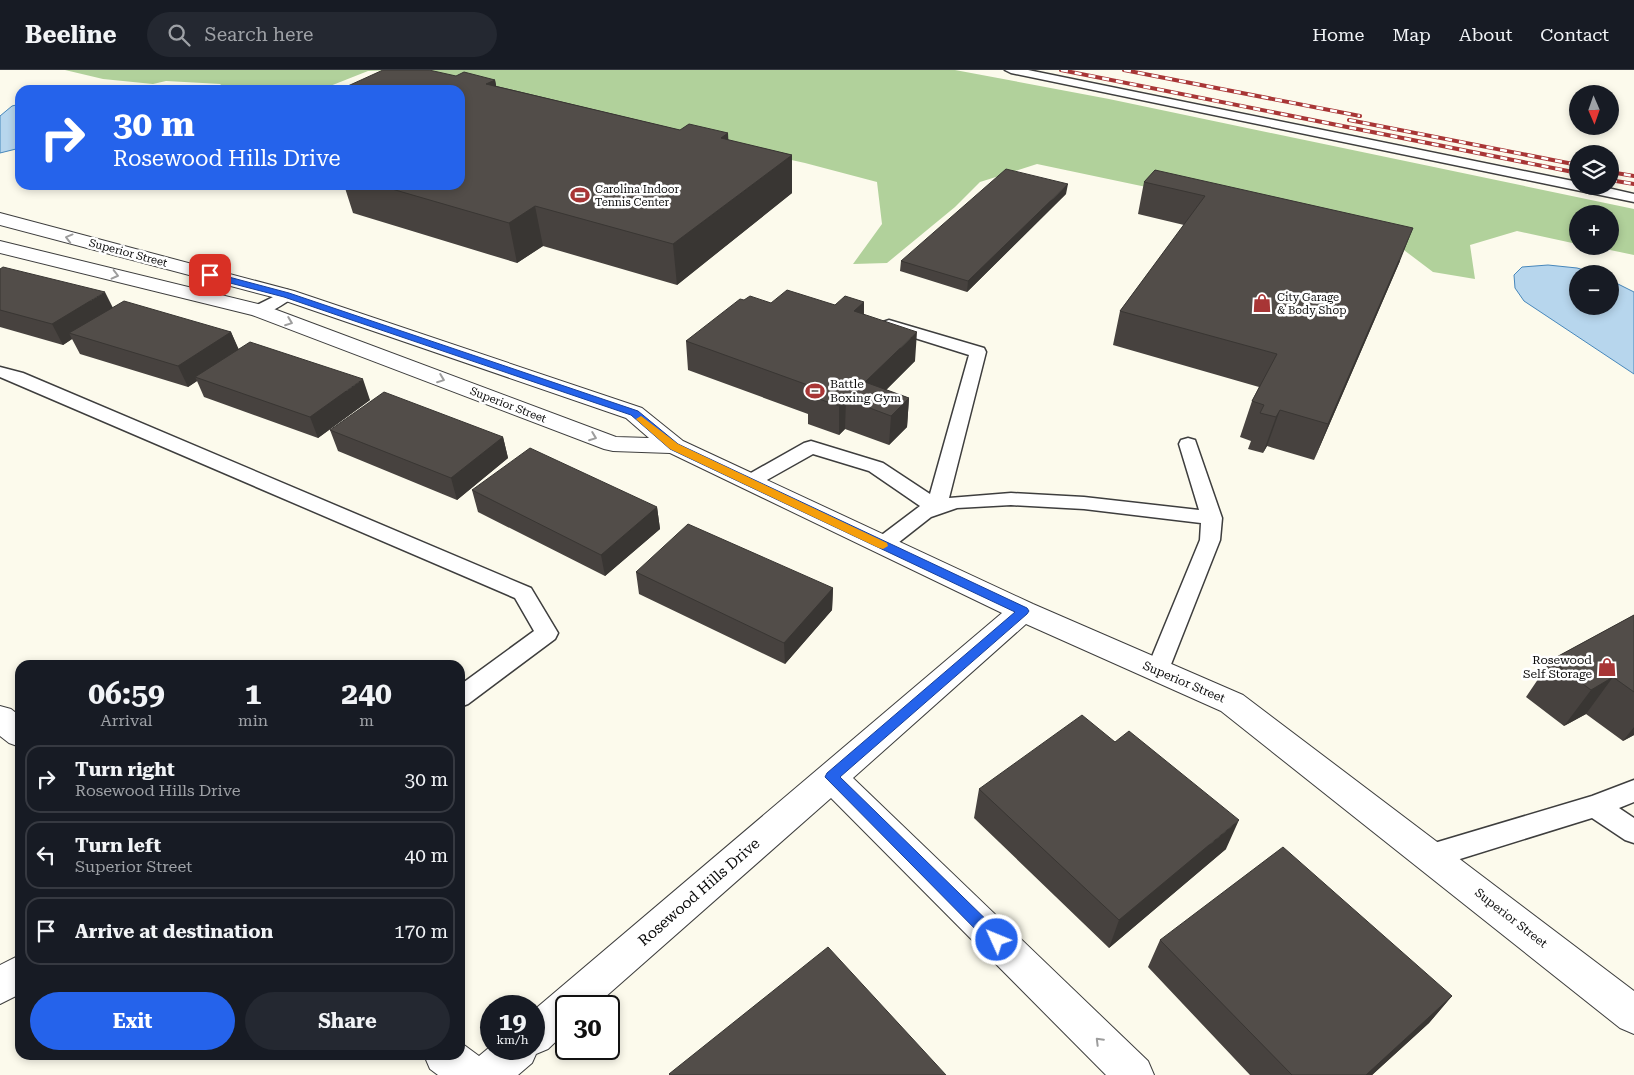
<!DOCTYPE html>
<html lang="en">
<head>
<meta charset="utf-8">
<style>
	:root { --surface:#171b24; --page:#242831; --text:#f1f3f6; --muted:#9ea1a6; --line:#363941; --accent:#2563eb }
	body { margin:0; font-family:"Roboto Serif",serif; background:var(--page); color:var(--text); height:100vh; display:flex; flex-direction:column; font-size:19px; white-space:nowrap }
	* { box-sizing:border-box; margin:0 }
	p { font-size:16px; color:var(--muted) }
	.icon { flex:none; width:28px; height:28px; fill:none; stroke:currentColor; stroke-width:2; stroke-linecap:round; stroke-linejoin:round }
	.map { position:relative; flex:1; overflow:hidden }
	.drawer { position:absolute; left:15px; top:590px; width:450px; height:400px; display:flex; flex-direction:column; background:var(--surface); border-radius:15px; box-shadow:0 2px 8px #0003 }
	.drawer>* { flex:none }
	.guide { position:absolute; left:15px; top:15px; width:450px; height:105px; border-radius:15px; box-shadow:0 2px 8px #0003; background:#2563eb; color:#fff; overflow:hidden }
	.needle { width:32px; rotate:178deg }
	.controls { position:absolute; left:1569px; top:15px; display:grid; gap:10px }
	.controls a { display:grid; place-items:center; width:50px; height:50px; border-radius:50%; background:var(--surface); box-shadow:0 2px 8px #0003; font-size:25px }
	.speed { position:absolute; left:480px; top:925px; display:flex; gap:10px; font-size:25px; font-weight:700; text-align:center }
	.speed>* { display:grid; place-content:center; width:65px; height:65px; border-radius:50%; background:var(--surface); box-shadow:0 2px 8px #0003; line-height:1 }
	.speed small { font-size:12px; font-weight:400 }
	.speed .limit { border:2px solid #111; border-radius:8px; background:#fff; color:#111 }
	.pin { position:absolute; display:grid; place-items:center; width:42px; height:42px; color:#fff; margin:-21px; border-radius:10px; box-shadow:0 2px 8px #0006 }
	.me { position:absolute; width:55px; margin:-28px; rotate:314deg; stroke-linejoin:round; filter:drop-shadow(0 0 4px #0008) }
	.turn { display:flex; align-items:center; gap:18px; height:105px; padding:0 15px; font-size:22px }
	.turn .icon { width:65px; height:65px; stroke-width:2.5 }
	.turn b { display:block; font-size:35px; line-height:42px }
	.eta { display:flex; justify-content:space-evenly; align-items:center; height:85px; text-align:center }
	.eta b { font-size:30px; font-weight:700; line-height:35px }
	.button { display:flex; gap:10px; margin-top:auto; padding:10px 15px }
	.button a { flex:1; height:58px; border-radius:30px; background:var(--accent); color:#fff; font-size:20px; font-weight:700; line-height:58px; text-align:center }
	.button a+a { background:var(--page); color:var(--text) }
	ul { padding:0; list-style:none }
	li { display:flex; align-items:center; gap:15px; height:68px; margin:0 10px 8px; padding:0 5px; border:2px solid var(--line); border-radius:15px }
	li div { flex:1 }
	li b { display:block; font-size:19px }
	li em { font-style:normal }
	header { display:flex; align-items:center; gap:30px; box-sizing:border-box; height:70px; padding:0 25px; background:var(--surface); border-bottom:1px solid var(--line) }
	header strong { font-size:24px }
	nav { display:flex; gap:28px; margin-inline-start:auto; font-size:18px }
	.search { width:350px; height:45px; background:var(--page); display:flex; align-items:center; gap:12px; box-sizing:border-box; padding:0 18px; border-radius:28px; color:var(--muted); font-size:19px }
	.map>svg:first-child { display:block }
</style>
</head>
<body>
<header>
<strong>Beeline</strong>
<div class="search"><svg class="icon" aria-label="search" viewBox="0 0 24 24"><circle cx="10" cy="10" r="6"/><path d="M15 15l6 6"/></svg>Search here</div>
<nav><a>Home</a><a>Map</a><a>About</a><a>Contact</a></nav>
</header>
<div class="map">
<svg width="1634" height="1005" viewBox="0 0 1634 1005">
	<rect width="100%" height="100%" fill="#fcfaec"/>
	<path fill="#b1d19b" d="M65,0H399L368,1L320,20H216L221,14L166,11L153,14L103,9Z
		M420,0H955L1109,29L1634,139V185L1591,176H1610V144H1578L1577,174L1517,161L1470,175L1475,209L1433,202L1388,168L1037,94L980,112L955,137L887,193L853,194L882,154L877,112L805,93L679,65Z"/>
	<path fill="#b7d6ed" stroke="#4787bb" d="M20,34V78L0,83V46L12,36Z
		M1548,195L1577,198L1598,204H1578V236H1610V210L1634,222V304L1524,231L1515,218L1514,205L1522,197Z"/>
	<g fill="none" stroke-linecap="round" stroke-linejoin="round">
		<g stroke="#3e3e3e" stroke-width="3">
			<path id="lane" d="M1005,0H1028L1578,112V116H1599L1634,124V132L1011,3Z
				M287,220L293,222L295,225L293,228C281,235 267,247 253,243L251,240L253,237Z
				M889,250L984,278L986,282L949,428L1011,423L1084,427L1199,440L1179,374L1181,370L1188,368L1195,370L1222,448L1220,470L1166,607L1158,610L1150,607L1146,601L1200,470L1201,453L1084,439L1011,435L957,438L931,447L889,480L882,482L875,480L872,475L875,470L920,436L869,401L813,384L756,416L749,418L742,416L739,412L742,408L804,373L811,371L883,393L930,424L969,285L883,258L881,255L883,252Z
				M0,297L23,303L531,518L558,563L555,569L468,634L460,637V615L534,561L515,528L0,307Z
				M1634,710V732L1619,738L1634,748V773L1625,770L1592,748L1431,798L1422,794L1418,786L1422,778L1431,774L1592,726Z"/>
		</g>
		<g stroke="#3e3e3e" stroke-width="2">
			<path id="street" d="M0,143L294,221L642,338L683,371L1033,534L1243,625L1634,921V964L1620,958L1221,641L1026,554L853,708L1148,991L1154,1005H1106L831,728L595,936H566V962L548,979L536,984L532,993L518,1005H438L430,999L424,985H460V972L479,986L491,976V979H534V940L1002,543L670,383L613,381L604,379L252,245L0,183V171L266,236L616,367L649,368L626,348L280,229L0,155Z
				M0,636L11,639L20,646V677L9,673L0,666Z
				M20,885V924L0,934V895Z"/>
		</g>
		<use href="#lane" fill="#fff" fill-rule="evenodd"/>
		<use href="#street" fill="#fff" fill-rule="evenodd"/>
		<g stroke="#a83636" stroke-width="4">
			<path id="rail" d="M1061,0L1578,103
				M1124,0L1360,46
				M1349,50L1578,95
				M1610,102L1634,106
				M1610,110L1634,114"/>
		</g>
		<use href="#rail" stroke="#fff" stroke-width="2.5" stroke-dasharray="7" stroke-linecap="butt"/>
	</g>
	<path fill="#47423f" d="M456,6L495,10L496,16L680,60L728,63V70L792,85V123L677,215L543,176L517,193L353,143L345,118L336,115H460Z
		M1155,100L1400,191L1314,390L1267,376L1263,383L1248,379L1251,371L1240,367L1252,331L1259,317L1113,275L1120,241L1184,155L1138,144L1144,112Z
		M1066,124L967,222L900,201L901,191Z
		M0,199L112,238L231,262L238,279L370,330L318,368L204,327L197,311L188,317L80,284L72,269L63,275L0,257Z
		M744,230L771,233L835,235L864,232V245L915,291L886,320L909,328L907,357L889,375L845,359L839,365L808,354V344L688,300L686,271Z
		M330,360L503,367L508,388L457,430L338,381Z
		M472,420L657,437L660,459L605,506L478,442Z
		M636,502L833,518L832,540L785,594L639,524Z
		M1634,545V665L1623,671L1586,644L1564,656L1526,627L1551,590Z
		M979,719L1226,779L1109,878L974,748Z
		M1160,870L1452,926L1429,953L1372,1005H1250L1148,897Z"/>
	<path fill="#393633" d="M495,10L502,45L486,14Z
		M728,63L730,101L721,68Z
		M792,85V123L677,215L673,174Z
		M1068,114L1066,124L967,222L968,211Z
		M535,136L543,176L517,193L509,153Z
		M1413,158L1400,191L1314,390L1328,354Z
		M105,222L115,242L69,263L72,269L63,275L52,254Z
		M864,232L863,261L854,241Z
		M231,262L240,282L195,307L197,311L188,317L178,296Z
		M917,262L915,291L868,338L865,312Z
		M363,309L370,330L318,368L310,347Z
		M909,328L907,357L889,375L891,346Z
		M846,329L845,359L839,365V336Z
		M1280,340L1267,376L1263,383L1276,347Z
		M503,367L508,388L457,430L451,408Z
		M657,437L660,459L605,506L601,485Z
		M833,518L832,540L785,594L784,573Z
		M1613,607L1586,644L1564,656L1591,620Z
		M1634,657V665L1623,671Z
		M1239,750L1226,779L1109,878L1119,850Z
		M1452,926L1429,953L1372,1005H1366Z"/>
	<path fill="#524d49" stroke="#393633" d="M383,0H429L456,6L464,2L495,10L486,14L680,60L689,54L728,63L721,68L792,85L673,174L535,136L509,153L378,115H460V20H339Z
		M1006,99L1068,114L968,211L901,191Z
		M1155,100L1413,158L1328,354L1280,340L1276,347L1260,343L1264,335L1252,331L1277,284L1120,241L1205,126L1144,112Z
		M3,197L105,222L52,254L0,240V199Z
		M787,220L835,235L845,226L864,232L854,241L917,262L865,312L909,328L891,346L846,329L839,336L808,325L816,318L686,271L740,229L744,230L750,226L771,233Z
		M124,231L231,262L178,296L69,263Z
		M250,272L363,309L310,347L195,307Z
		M384,322L503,367L451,408L330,360Z
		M530,378L657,437L601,485L472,420Z
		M688,454L833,518L784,573L636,502Z
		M1634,545V622L1613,607L1591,620L1551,590Z
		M1082,645L1115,672L1129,661L1239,750L1119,850L979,719Z
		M1283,777L1452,926L1366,1005H1292L1160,870Z
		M828,877L946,1005H670L669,1004Z"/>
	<defs><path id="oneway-chevron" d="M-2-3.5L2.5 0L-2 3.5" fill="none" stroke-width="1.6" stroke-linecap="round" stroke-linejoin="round" transform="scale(1.25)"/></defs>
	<g stroke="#9d9d9d">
		<use href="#oneway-chevron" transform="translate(69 168) rotate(-165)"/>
		<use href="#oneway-chevron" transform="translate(115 205) rotate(14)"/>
		<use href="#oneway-chevron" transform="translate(289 252) rotate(21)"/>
		<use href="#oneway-chevron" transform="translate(441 309) rotate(21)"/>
		<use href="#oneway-chevron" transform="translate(593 367) rotate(21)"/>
		<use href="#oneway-chevron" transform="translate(1099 971) rotate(-135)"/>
	</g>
	<path fill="#2563eb" stroke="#184099" d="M210,202L289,223L638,341L678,374L1027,538L1029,541L1027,544L840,707L1002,865L1004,870L1002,875L997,877L991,875L825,707L827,703L1015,542L670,379L631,345L284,227L207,207L206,205Z"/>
	<path fill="#f59e0b" d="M641,346L678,374L887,473L888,476L883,479L879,478L670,379L638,351L636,349Z"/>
	<defs>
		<g id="stadium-bare" transform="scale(1.5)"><path d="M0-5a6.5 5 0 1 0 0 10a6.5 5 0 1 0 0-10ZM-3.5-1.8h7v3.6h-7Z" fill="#a83636" stroke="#fff" stroke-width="2.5" paint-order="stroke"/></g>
		<g id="shop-bare" transform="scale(1.5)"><path d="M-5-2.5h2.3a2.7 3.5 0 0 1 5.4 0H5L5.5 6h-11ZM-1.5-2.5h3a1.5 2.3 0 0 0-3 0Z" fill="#a83636" stroke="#fff" stroke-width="2.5" paint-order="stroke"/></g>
	</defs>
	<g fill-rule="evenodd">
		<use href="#stadium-bare" x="580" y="125"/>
		<use href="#shop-bare" x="1262" y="233"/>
		<use href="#stadium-bare" x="815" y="321"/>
		<use href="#shop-bare" x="1607" y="597"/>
	</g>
	<g text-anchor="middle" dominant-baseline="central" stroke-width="5" stroke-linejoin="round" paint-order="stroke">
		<g font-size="11" fill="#0b0b0b" stroke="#fff" text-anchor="start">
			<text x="595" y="119">Carolina Indoor<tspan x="595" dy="13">Tennis Center</tspan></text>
			<text x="1277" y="227">City Garage<tspan x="1277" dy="13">&amp; Body Shop</tspan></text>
		</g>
		<g font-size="11" fill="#0b0b0b" stroke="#fff">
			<text transform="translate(128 183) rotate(15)">Superior Street</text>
			<text transform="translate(508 335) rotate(21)">Superior Street</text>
		</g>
		<g font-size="12" fill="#0b0b0b" stroke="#fff" text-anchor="start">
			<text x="830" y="314">Battle<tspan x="830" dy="14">Boxing Gym</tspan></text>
			<text x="1592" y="590" text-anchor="end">Rosewood<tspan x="1592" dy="14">Self Storage</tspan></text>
		</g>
		<g font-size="12" fill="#0b0b0b" stroke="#fff">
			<text transform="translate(1184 612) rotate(23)">Superior Street</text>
			<text transform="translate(1511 848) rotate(38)">Superior Street</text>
		</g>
		<g font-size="15" fill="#0b0b0b" stroke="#fff">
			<text transform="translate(699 822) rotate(-41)">Rosewood Hills Drive</text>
		</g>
	</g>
</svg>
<div class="controls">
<a><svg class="needle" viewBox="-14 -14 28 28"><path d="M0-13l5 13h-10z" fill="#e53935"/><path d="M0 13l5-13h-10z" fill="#9ea1a6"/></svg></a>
<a><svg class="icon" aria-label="layers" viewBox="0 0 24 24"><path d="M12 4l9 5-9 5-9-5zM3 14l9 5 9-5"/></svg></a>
<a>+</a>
<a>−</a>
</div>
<div class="speed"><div>19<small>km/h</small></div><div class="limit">30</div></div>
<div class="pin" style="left:210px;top:205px;background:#d93025"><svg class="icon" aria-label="arrive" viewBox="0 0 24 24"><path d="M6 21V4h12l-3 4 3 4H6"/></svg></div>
<svg class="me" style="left:997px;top:870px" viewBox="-20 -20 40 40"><circle r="17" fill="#2563eb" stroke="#fff" stroke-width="3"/><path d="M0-11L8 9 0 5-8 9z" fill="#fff"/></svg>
<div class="guide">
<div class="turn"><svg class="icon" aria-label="right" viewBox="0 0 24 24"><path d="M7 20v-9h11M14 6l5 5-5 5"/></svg><div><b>30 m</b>Rosewood Hills Drive</div></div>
</div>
<section class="drawer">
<div class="eta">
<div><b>06:59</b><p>Arrival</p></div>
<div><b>1</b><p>min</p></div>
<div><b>240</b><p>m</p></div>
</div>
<ul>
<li><svg class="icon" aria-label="right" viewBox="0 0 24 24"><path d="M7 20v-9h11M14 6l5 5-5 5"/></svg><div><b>Turn right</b><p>Rosewood Hills Drive</p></div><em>30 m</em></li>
<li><svg class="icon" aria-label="left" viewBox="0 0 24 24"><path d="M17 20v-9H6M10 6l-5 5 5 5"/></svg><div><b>Turn left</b><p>Superior Street</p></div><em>40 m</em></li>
<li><svg class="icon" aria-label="arrive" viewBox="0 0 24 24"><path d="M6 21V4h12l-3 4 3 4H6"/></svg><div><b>Arrive at destination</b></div><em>170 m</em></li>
</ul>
<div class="button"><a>Exit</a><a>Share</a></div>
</section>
</div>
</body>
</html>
